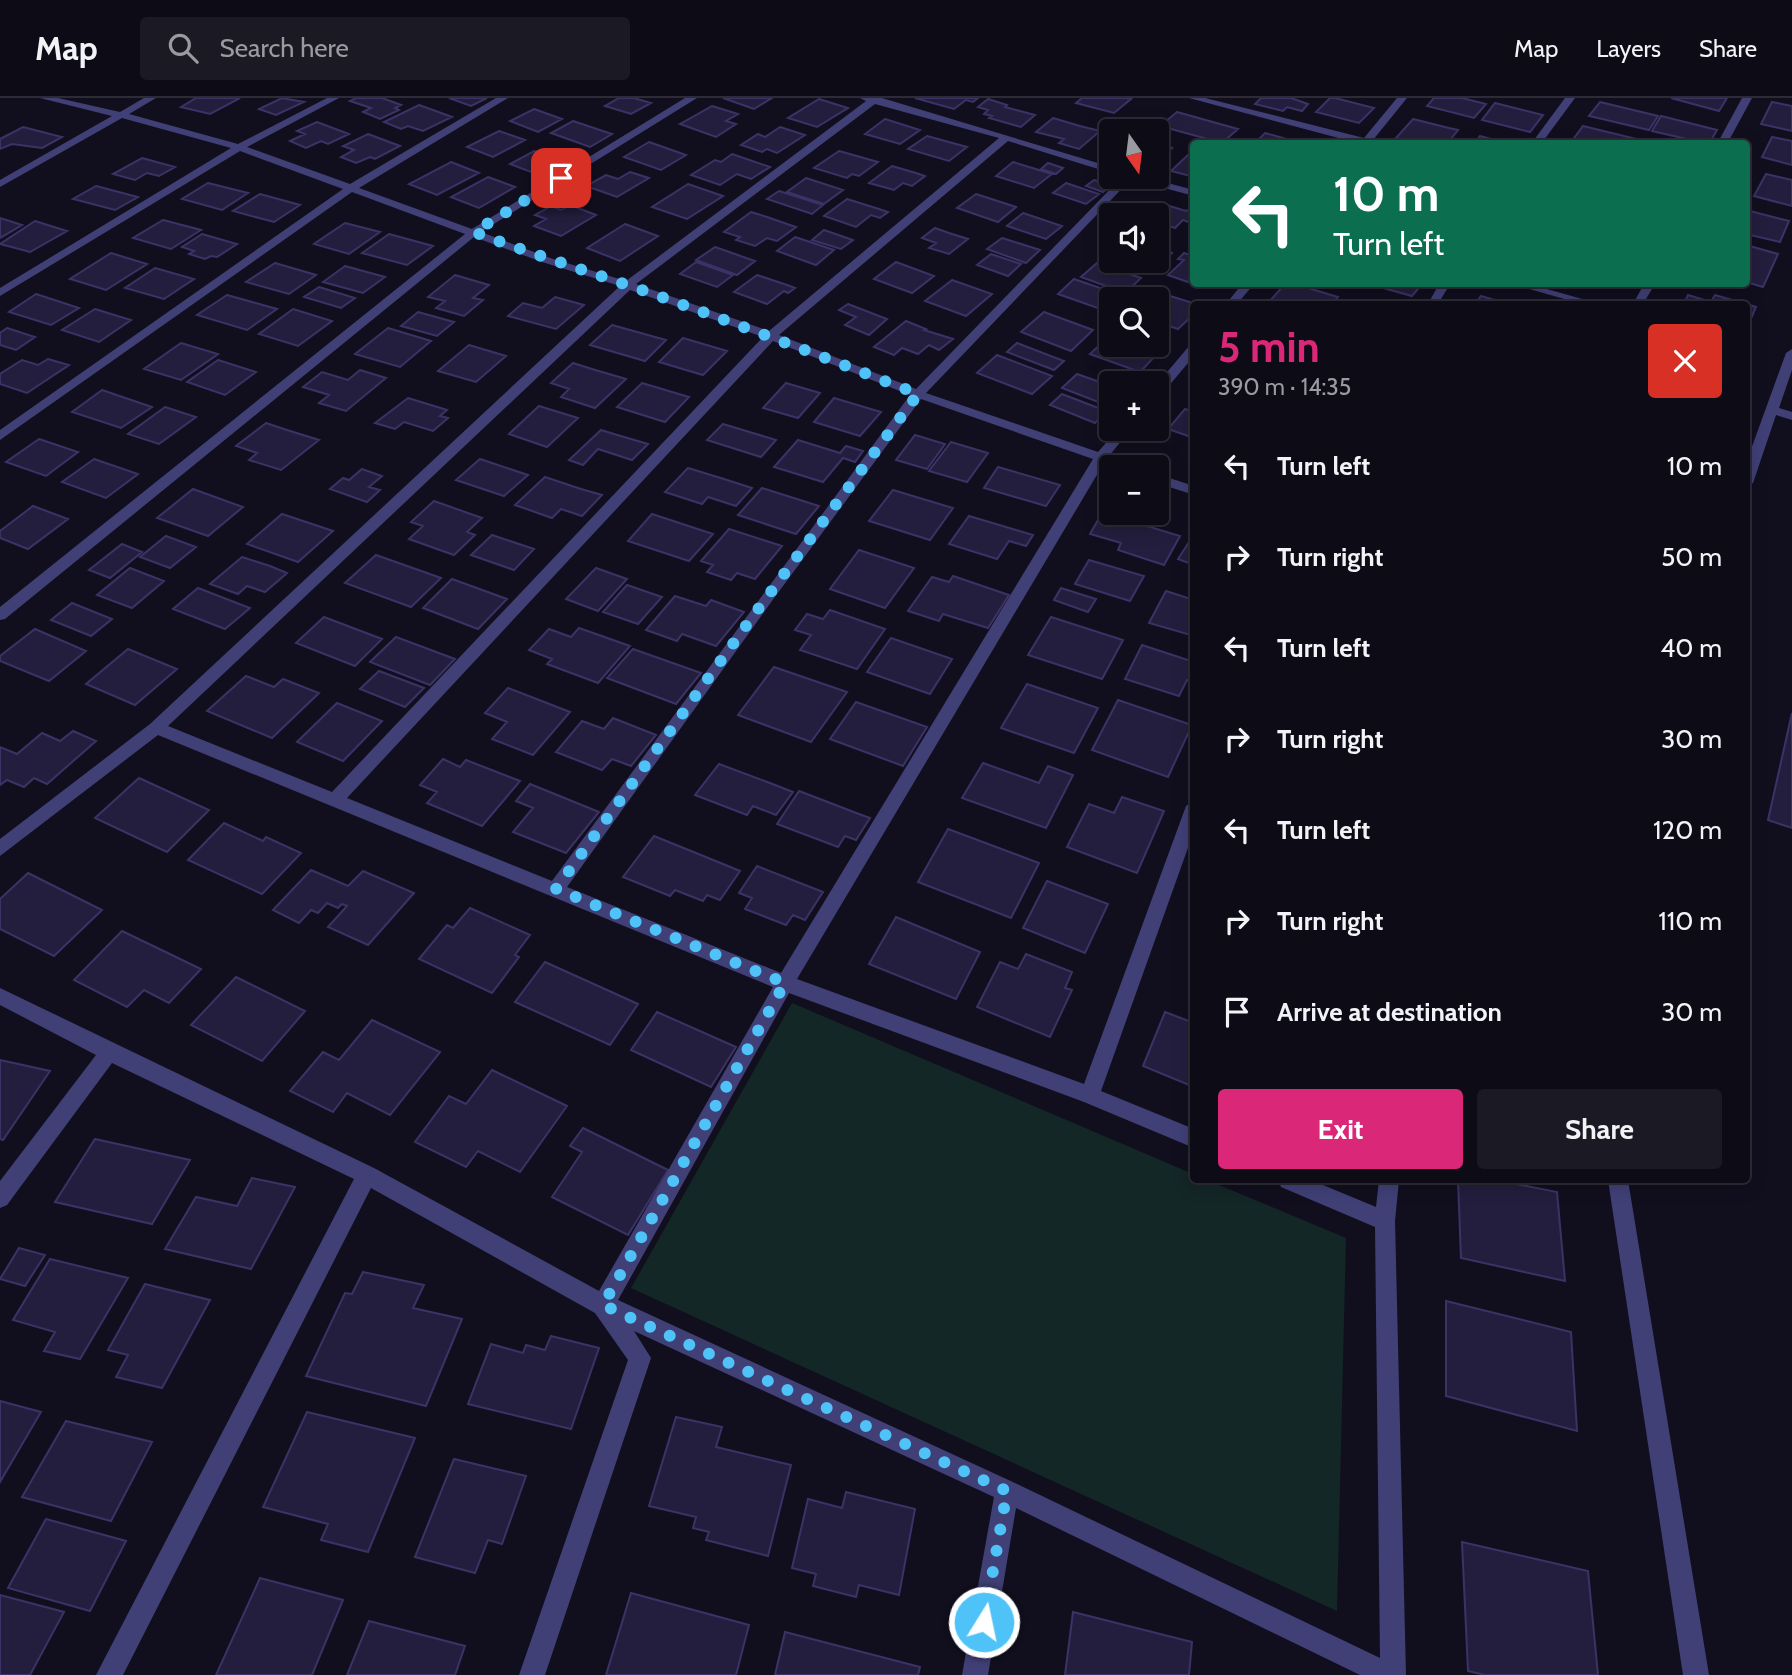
<!DOCTYPE html>
<html lang="en">
<head>
<meta charset="utf-8">
<style>
	:root { --surface:#0d0b16; --page:#1b1923; --text:#f1f3f6; --muted:#9a9ba1; --line:#2d2b35; --accent:#db2777 }
	body { margin:0; font-family:Cabin,sans-serif; background:var(--page); color:var(--text); height:100vh; display:flex; flex-direction:column; font-size:26px; white-space:nowrap }
	* { box-sizing:border-box; margin:0 }
	p { font-size:23px; color:var(--muted) }
	.icon { flex:none; width:38px; height:38px; fill:none; stroke:currentColor; stroke-width:2; stroke-linecap:round; stroke-linejoin:round }
	.map { position:relative; flex:1; overflow:hidden }
	.details { position:absolute; left:1190px; top:203px; width:560px; height:882px; display:flex; flex-direction:column; background:var(--surface); border-radius:7px; box-shadow:0 4px 18px #0003,0 0 0 2px var(--line) }
	.details>* { flex:none }
	.top-card { position:absolute; left:1190px; top:42px; width:560px; height:147px; border-radius:7px; box-shadow:0 4px 18px #0003,0 0 0 2px var(--line); background:#0b6e4f; color:#fff; overflow:hidden }
	.needle { width:46px; rotate:166deg }
	.buttons { position:absolute; left:1099px; top:21px; display:grid; gap:14px }
	.buttons a { display:grid; place-items:center; width:70px; height:70px; border-radius:7px; background:var(--surface); box-shadow:0 4px 18px #0003,0 0 0 2px var(--line); font-size:35px }
	.pin { position:absolute; display:grid; place-items:center; width:60px; height:60px; color:#fff; margin:-30px; border-radius:14px; box-shadow:0 4px 10px #0006 }
	.me { position:absolute; width:77px; margin:-38px; rotate:10deg; stroke-linejoin:round; filter:drop-shadow(0 0 5px #0008) }
	.turn { display:flex; align-items:center; gap:24px; height:147px; padding:0 28px; font-size:32px }
	.turn .icon { width:91px; height:91px; stroke-width:2.5 }
	.turn b { display:block; font-size:49px; line-height:60px }
	.round { display:grid; place-items:center; flex:none; width:74px; height:74px; border-radius:7px; background:var(--page) }
	.overview { display:flex; align-items:center; justify-content:space-between; height:119px; padding:0 28px }
	h1 { font-size:42px; font-weight:700; line-height:52px; color:var(--accent) }
	.cta { display:flex; gap:14px; margin-top:auto; padding:14px 28px }
	.cta a { flex:1; height:80px; border-radius:7px; background:var(--accent); color:#fff; font-size:28px; font-weight:700; line-height:80px; text-align:center }
	.cta a+a { background:var(--page); color:var(--text) }
	ul { padding:0; list-style:none }
	li { display:flex; align-items:center; gap:21px; height:91px; padding:0 28px }
	li div { flex:1 }
	li b { display:block; font-size:26px }
	li em { font-style:normal }
	header { display:flex; align-items:center; gap:42px; box-sizing:border-box; height:98px; padding:0 35px; background:var(--surface); border-bottom:2px solid var(--line) }
	header strong { font-size:33px }
	nav { display:flex; gap:38px; margin-inline-start:auto; font-size:24px }
	.search { width:490px; height:63px; background:var(--page); display:flex; align-items:center; gap:18px; box-sizing:border-box; padding:0 24px; border-radius:7px; color:var(--muted); font-size:26px }
	.map>svg:first-child { display:block }
</style>
</head>
<body>
<header>
<strong>Map</strong>
<div class="search"><svg class="icon" aria-label="search" viewBox="0 0 24 24"><circle cx="10" cy="10" r="6"/><path d="M15 15l6 6"/></svg>Search here</div>
<nav><a>Map</a><a>Layers</a><a>Share</a></nav>
</header>
<div class="map">
<svg width="1792" height="1577" viewBox="0 0 1792 1577">
	<rect width="100%" height="100%" fill="#110f1e"/>
	<path fill="#132726" d="M792,905L1193,1076L1194,1082H1207L1346,1140L1337,1513L631,1190Z"/>
	<path fill="#231e3d" stroke="#3b3366" stroke-width="2" d="M196,0H240L210,16L181,9Z
		M282,0L304,4L276,17L259,11Z
		M356,0H382L401,7L395,10L399,12L380,21L363,14L371,10L350,3Z
		M449,0H487L471,8Z
		M619,0H634L651,5L631,16L605,8Z
		M723,0H772L754,11Z
		M915,0H978L973,4L966,2L954,11Z
		M1082,0H1126L1131,1L1114,15L1076,5Z
		M1261,0H1291L1308,6L1302,13L1287,9L1283,13L1255,6Z
		M1330,0H1335L1374,10L1359,25L1316,14Z
		M1434,0H1462L1486,6L1474,20L1427,8Z
		M1671,0H1727L1719,13Z
		M819,1L848,10L817,29L788,20Z
		M988,1L1007,7L1005,9L1035,17L1021,29L989,20L992,18L984,16L988,12L978,9Z
		M1600,4L1658,18L1649,32L1589,18Z
		M1772,4L1792,8V33L1761,26Z
		M1495,5L1543,17L1530,34L1482,22Z
		M419,7L452,19L423,33L408,28L401,31L384,24Z
		M712,8L738,16L726,23L736,26L716,39L680,26Z
		M534,11L562,21L538,34L510,23Z
		M1177,14L1238,31L1222,45L1160,28Z
		M1661,18L1717,32L1709,46L1652,33Z
		M1053,20L1080,28L1100,33L1079,51L1059,45L1064,41L1036,34Z
		M885,21L920,32L900,46L865,36Z
		M1413,21L1449,30L1458,32L1447,46H1418L1396,40Z
		M573,23L612,36L590,49L551,35Z
		M317,24L349,36L328,46L321,43L306,50L290,43L305,36L297,33Z
		M1583,28L1641,42L1638,46H1583L1572,43Z
		M23,29L50,36L62,39L42,50L12,46L0,51V41Z
		M780,29L805,37L777,55L767,51L762,54L741,47L758,36L765,39Z
		M499,33L525,42L493,59L467,49Z
		M1265,35L1304,46H1254Z
		M368,36L400,48L375,61L370,59L356,65L341,59L354,52L343,48Z
		M927,38L967,49L949,63L908,51Z
		M1480,38L1509,46H1474Z
		M1772,39L1792,43V67L1762,59Z
		M649,44L686,57L661,72L624,59Z
		M1157,46L1172,50L1158,63L1157,62Z
		M534,53L560,62L536,76L510,66Z
		M839,53L871,62L878,64L859,78L852,76L847,80L814,70Z
		M732,56L770,69L751,81L737,76L720,87L691,77L715,62L721,64Z
		M1189,56L1194,58V79L1171,73Z
		M142,60L175,69L159,78L147,75L135,82L113,76Z
		M451,64L479,75L437,97L409,86Z
		M1013,64L1052,76L1034,90L996,78Z
		M1048,65L1063,70L1056,76L1041,71Z
		M892,68L916,75L925,78L912,88L903,85L894,92L869,85Z
		M630,74L649,80L617,99L586,88L606,77L618,81Z
		M1766,76L1792,82V108L1754,98Z
		M488,79L515,89L479,110L451,99Z
		M806,80L843,92L824,106L787,94Z
		M1094,82L1111,87L1103,94L1086,88Z
		M208,85L248,95L222,112L182,101Z
		M1066,85L1099,96L1086,106L1053,95Z
		M688,86L723,98L687,121L652,109Z
		M96,88L138,99L115,112L73,101Z
		M779,93L823,107L812,116L767,101Z
		M260,96L300,107L274,124L233,113Z
		M976,96L1016,109L998,124L957,110Z
		M847,101L879,111L888,114L880,120L871,117L856,129L824,118Z
		M1156,104L1186,113L1194,109V126L1183,122L1175,130L1157,124V117H1141Z
		M570,107L596,117L561,138L534,128L546,121L535,117L551,108L561,112Z
		M1746,112L1789,123L1780,144L1746,136Z
		M751,114L767,119L796,129L777,143L767,140L755,148L736,142L740,139L724,134Z
		M1023,115L1062,128L1046,141L1007,128Z
		M0,120L22,127L0,140Z
		M163,122L201,132L171,151L133,140Z
		M35,123L67,133L30,154L0,146Z
		M345,125L380,134L349,156L314,146Z
		M625,126L658,138L620,163L587,150Z
		M935,130L949,135L968,141L949,156L929,150L936,145L922,140Z
		M824,132L853,142L841,151L812,142Z
		M202,136L237,146L217,159L211,158L205,161L189,156L194,153L182,149Z
		M389,136L433,148L407,167L362,155Z
		M795,139L834,152L816,167L777,153Z
		M1002,140L1040,152L1026,165L987,151Z
		M1746,147L1778,156L1763,189L1746,184Z
		M715,149L755,163L737,177L696,162Z
		M1157,150L1172,155L1157,170L1135,163H1157Z
		M111,155L147,166L106,192L70,181Z
		M1184,155L1194,158V182L1191,185L1168,177L1184,162L1178,161Z
		M991,156L1021,166L1008,178L977,167Z
		M696,164L733,177L717,189L680,176Z
		M896,164L934,178L912,195L874,181Z
		M275,165L316,177L289,196L246,184Z
		M1097,165L1141,180L1125,195L1081,179Z
		M345,168L385,179L363,195L323,184Z
		M155,170L194,181L164,201L125,190Z
		M455,177L489,187L473,200L483,202L464,218L436,210L445,203L428,199Z
		M757,177L790,188L795,190L788,195L784,193L767,206L734,194Z
		M1074,181L1126,199L1111,201L1109,214L1058,196Z
		M952,182L992,196L966,218L925,203Z
		M1285,186H1295L1338,199L1332,206H1267Z
		M1369,186H1422L1412,198Z
		M319,189L355,200L341,210L304,199Z
		M1154,193L1196,206L1194,216L1178,231L1157,224V201H1145Z
		M36,196L79,210L51,227L9,214Z
		M227,197L277,211L247,232L197,217Z
		M1688,197L1711,204L1715,197L1756,209L1746,232V206H1684Z
		M1481,198L1508,206H1475Z
		M555,199L584,207L556,231L508,218L523,205L542,210Z
		M848,206L887,221L869,237L845,227L856,219L839,212Z
		M95,211L131,222L99,244L62,232Z
		M293,211L332,223L298,248L259,236Z
		M418,214L454,224L437,238L401,228Z
		M1044,214L1093,232L1071,253L1021,234Z
		M906,223L926,231L924,232L953,241L939,252L929,247L918,256L902,250L894,257L874,249Z
		M612,227L666,242L645,263L590,247Z
		M7,230L35,239L16,252L0,247V235Z
		M388,230L431,243L400,269L355,256Z
		M1110,237L1111,247H1138L1159,254L1140,274L1090,256Z
		M683,240L727,253L703,277L659,264Z
		M181,245L218,256L181,282L144,271Z
		M1017,245L1064,263L1054,272L1007,254Z
		M469,247L506,258L476,284L438,273Z
		M997,257L1052,278L1032,296L977,275Z
		M48,261L69,267L27,295L0,286V276L22,262L38,267Z
		M218,262L256,274L225,297L187,284Z
		M573,265L592,271L626,281L595,310L561,299L569,291L551,285Z
		M360,272L386,280L346,313L319,305L329,297L303,289L322,274L348,282Z
		M1077,276L1111,288V309L1062,290Z
		M642,285L689,299L665,324L617,309Z
		M786,285L820,295L798,320L763,310Z
		M102,292L152,309L121,330L72,314Z
		M1062,296L1106,313L1095,325L1050,307Z
		M408,300L447,312L440,318L448,320L433,333L404,324L395,331L375,325Z
		M834,300L881,314L860,338L814,324Z
		M539,308L578,320L547,349L509,336Z
		M165,309L196,319L159,346L128,336Z
		M1185,311L1194,314V340L1168,331Z
		M266,325L287,332L319,342L281,372L249,362L257,355L236,348Z
		M723,326L776,342L761,359L707,342Z
		M601,332L614,336L648,346L632,362L598,351L583,367L569,362Z
		M915,337L945,346L927,371L896,362Z
		M39,341L78,354L46,378L6,364Z
		M798,342L840,355L846,348L863,353L855,364L843,360L823,384L774,369Z
		M951,344L988,355L967,384L929,373Z
		M94,361L138,376L106,400L62,384Z
		M480,361L528,377L504,398L456,382Z
		M998,369L1060,387L1046,408L984,390Z
		M688,370L724,381L752,390L736,408L708,399L702,406L665,394Z
		M362,371L382,378L369,389L380,392L367,404L330,391L343,380L349,382Z
		M545,379L581,391L602,397L582,418L561,411L552,420L515,407Z
		M762,390L819,408L796,436L738,417Z
		M193,391L243,409L208,438L157,420Z
		M893,392L953,410L930,442L869,423Z
		M434,403L482,420L467,434L475,437L454,457L409,441L423,428L411,424Z
		M33,408L68,421L28,451L0,440V433Z
		M1102,415L1134,424L1180,438L1164,467L1118,452L1121,445L1090,436Z
		M282,416L333,433L298,464L247,446Z
		M652,416L713,436L689,463L628,443Z
		M969,418L1016,432L1033,437L1026,448L1009,443L997,461L949,446Z
		M729,431L782,448L755,481L737,475L731,482L707,474L713,467L701,463Z
		M492,437L534,451L514,472L471,457Z
		M166,438L196,449L170,470L140,459Z
		M1193,438H1194V467L1178,461Z
		M122,446L142,454L110,480L89,472Z
		M859,452L914,470L885,510L830,491Z
		M376,457L441,480L411,509L345,485Z
		M242,459L270,468L287,475L265,494L247,488L238,496L210,486Z
		M1089,462L1144,478L1130,503L1075,486Z
		M130,470L164,483L132,510L97,497Z
		M596,470L627,481L598,513L566,501Z
		M953,478L1009,497L988,530L943,516L939,523L908,513L932,479L949,484Z
		M452,481L507,501L478,531L423,510Z
		M627,487L662,499L638,526L603,514Z
		M198,490L250,510L225,531L173,511Z
		M1061,490L1096,501L1088,514L1054,502Z
		M1166,493L1194,502V538L1149,525Z
		M675,498L706,508L711,502L744,514L716,548L682,536L677,543L646,532Z
		M72,505L112,521L91,538L51,522Z
		M830,512L885,531L857,571L800,552L811,537L795,532L807,516L823,521Z
		M324,519L382,541L355,568L296,545Z
		M1051,519L1123,542L1102,581L1028,557Z
		M579,530L630,548L598,585L547,566L552,561L529,552L549,531L571,539Z
		M35,531L86,553L49,583L0,563V558Z
		M396,539L455,561L430,587L370,564Z
		M891,540L952,561L930,596L867,574Z
		M1142,547L1194,564V584L1187,582L1179,598L1125,581Z
		M128,551L177,571L135,607L86,586Z
		M633,551L701,575L676,606L607,580Z
		M774,569L847,594L811,644L738,617Z
		M379,573L424,590L405,609L360,591Z
		M246,578L274,589L283,581L319,595L272,640L207,613Z
		M1027,586L1098,610L1074,655L1001,630Z
		M508,590L570,614L533,657L492,641L507,624L485,615Z
		M1118,602L1192,627L1168,679L1092,652Z
		M856,604L927,629L903,668L830,641Z
		M337,605L382,623L343,663L297,644Z
		M1792,615V730L1768,722Z
		M613,620L656,637L631,668L612,661L602,672L556,654L582,623L604,631Z
		M73,633L96,643L47,686L34,680L24,689L7,682L0,687V649L17,656L42,635L60,643Z
		M443,661L460,669L466,662L520,683L482,728L427,705L437,694L420,687Z
		M983,665L1039,685L1048,668L1073,677L1046,730L962,700Z
		M719,666L770,685L793,694L776,717L753,708L747,717L695,697Z
		M139,680L209,712L167,754L95,720Z
		M530,686L599,714L566,755L513,734L533,710L516,703Z
		M799,693L859,716L870,720L856,742L845,738L838,749L777,726Z
		M1122,699L1164,713L1137,775L1067,749L1089,706L1114,715Z
		M224,725L263,743L266,739L301,755L262,796L188,762Z
		M948,731L1039,765L1011,820L918,784Z
		M654,738L728,768L740,773L720,802L707,797L703,803L675,792L670,798L623,779Z
		M757,768L823,794L805,822L793,817L786,827L745,811L752,800L739,795Z
		M311,772L348,788L363,773L414,795L368,847L328,829L347,808L342,806L338,810L327,805L318,815L311,812L299,825L273,812Z
		M28,775L102,812L54,858L0,831V801Z
		M1047,783L1108,806L1085,855L1023,830Z
		M470,810L530,837L515,857L519,859L492,895L419,861L447,827L453,830Z
		M896,819L980,854L956,901L869,866Z
		M122,833L176,859L201,871L169,905L144,892L127,909L74,882Z
		M1026,856L1072,874L1065,890L1072,892L1050,939L977,909L1000,864L1018,871Z
		M545,864L638,906L610,947L515,904Z
		M236,879L305,913L262,963L191,927Z
		M657,914L736,949L711,989L631,952Z
		M1165,914L1194,925V974L1189,987L1143,968Z
		M372,922L440,954L390,1017L347,995L333,1014L290,993L323,954L339,962Z
		M0,962L50,973L3,1042L0,1041Z
		M492,972L567,1008L520,1074L478,1053L466,1069L415,1044L449,998L466,1006Z
		M583,1030L668,1072L628,1137L552,1099L582,1054L570,1048Z
		M95,1041L190,1062L152,1126L55,1104Z
		M252,1080L295,1089L251,1171L165,1151L196,1099L237,1108Z
		M1458,1082H1496L1557,1094L1565,1183L1461,1160Z
		M19,1150L45,1157L25,1188L0,1181Z
		M50,1161L128,1180L80,1261L44,1253L55,1234L13,1222Z
		M363,1174L424,1187L413,1210L462,1221L426,1308L306,1278L345,1195L352,1196Z
		M145,1186L210,1202L162,1290L116,1279L128,1257L108,1252Z
		M1446,1203L1571,1234L1577,1333L1446,1298Z
		M551,1238L599,1250L571,1331L468,1306L491,1246L523,1255L526,1247L545,1252Z
		M0,1303L41,1314L0,1384Z
		M307,1314L415,1340L368,1454L321,1442L328,1426L263,1409Z
		M676,1319L722,1329L716,1349L791,1367L768,1458L706,1442L709,1434L693,1430L696,1419L649,1408Z
		M66,1323L152,1344L111,1423L22,1399Z
		M454,1361L526,1378L502,1446L488,1442L475,1475L415,1459Z
		M846,1394L915,1411L899,1497L859,1487L856,1499L813,1488L816,1476L792,1470L808,1401L842,1410Z
		M46,1421L126,1443L90,1513L8,1490Z
		M1462,1444L1588,1473L1598,1577H1485L1468,1573Z
		M260,1480L343,1502L312,1577H216Z
		M631,1495L749,1527L736,1577H606Z
		M0,1497L64,1514L30,1577H0Z
		M1073,1514L1192,1544L1189,1577H1065Z
		M369,1523L465,1548L455,1577H347Z
		M785,1534L920,1569L918,1577H775Z"/>
	<g fill="none" stroke-linecap="round" stroke-linejoin="round">
		<path fill="#404077" fill-rule="evenodd" d="M40,0H58L120,14L144,0H156L129,16L238,46L327,0H339L247,49L350,86L496,0H508L359,90L472,131L685,0H697L481,134L550,160L626,183L866,3L860,0H882L1111,69V75L1008,43L779,237L916,291L1122,79H1145L1194,92V98L1131,81L926,295L1098,354L1118,331H1131L1109,358L1135,369H1116L1104,365L797,881L1084,986L1186,708L1194,702V733L1101,993L1194,1031V1050L1084,1004L789,895L618,1202L1015,1385L1380,1560L1375,1129L1281,1089L1278,1082H1311L1376,1109L1379,1082H1399L1395,1123L1406,1577H1360L1016,1410L988,1577H962L994,1399L634,1233L651,1260L545,1577H519L628,1262L595,1215L371,1090L123,1577H96L354,1081L112,965L7,1107L0,1110V1083L96,957L0,907V890L374,1070L599,1193L773,889L158,637L0,758V741L150,626L620,188L542,164L474,139L5,521L0,522V509L465,136L352,94L0,342V332L343,91L240,53L0,198V190L231,50L122,20L0,89V82L112,18ZM875,6L999,40L769,233L636,186ZM630,192L763,239L332,694L168,628ZM773,243L910,297L552,783L347,700ZM921,301L1093,361L781,875L567,789L769,507Z
			M1189,0H1205L1364,40L1397,0H1407L1373,42L1380,46H1361Z
			M1565,0H1575L1541,46H1531Z
			M1742,0H1752L1727,46H1717Z
			M1242,186H1254L1237,206H1226Z
			M1439,186H1450L1438,206H1428Z
			M1512,186H1529L1600,206H1582Z
			M1644,186H1655L1643,206H1633Z
			M1190,247H1194V258L1161,297L1157,298V286Z
			M1792,251V272L1779,310L1792,314V322L1776,317L1753,385L1746,389V365L1786,255Z
			M1157,376L1194,388V397L1157,385Z
			M1608,1082H1628L1709,1577H1683Z"/>
	</g>
	<g fill="none" stroke-linecap="round" stroke-linejoin="round">
		<path stroke="#4fc3f7" stroke-width="12" stroke-dasharray="0 21.6" d="M561,80L474,134C532,156 591,174 650,195C740,227 829,261 918,296L764,503L556,791L785,885L603,1207L1007,1393L984,1524"/>
	</g>
</svg>
<div class="buttons">
<a><svg class="needle" viewBox="-14 -14 28 28"><path d="M0-13l5 13h-10z" fill="#e53935"/><path d="M0 13l5-13h-10z" fill="#9a9ba1"/></svg></a>
<a><svg class="icon" aria-label="sound" viewBox="0 0 24 24"><path d="M4 9h4l5-4v14l-5-4H4zM17 9q2 3 0 6"/></svg></a>
<a><svg class="icon" aria-label="search" viewBox="0 0 24 24"><circle cx="10" cy="10" r="6"/><path d="M15 15l6 6"/></svg></a>
<a>+</a>
<a>−</a>
</div>
<div class="pin" style="left:561px;top:80px;background:#d93025"><svg class="icon" aria-label="arrive" viewBox="0 0 24 24"><path d="M6 21V4h12l-3 4 3 4H6"/></svg></div>
<svg class="me" style="left:984px;top:1524px" viewBox="-20 -20 40 40"><circle r="17" fill="#4fc3f7" stroke="#fff" stroke-width="3"/><path d="M0-11L8 9 0 5-8 9z" fill="#fff"/></svg>
<div class="top-card">
<div class="turn"><svg class="icon" aria-label="left" viewBox="0 0 24 24"><path d="M17 20v-9H6M10 6l-5 5 5 5"/></svg><div><b>10 m</b>Turn left</div></div>
</div>
<section class="details">
<div class="overview"><div><h1>5 min</h1><p>390 m · 14:35</p></div><a class="round" style="background:#d93025;color:#fff"><svg class="icon" aria-label="close" viewBox="0 0 24 24"><path d="M6 6l12 12M18 6L6 18"/></svg></a></div>
<ul>
<li><svg class="icon" aria-label="left" viewBox="0 0 24 24"><path d="M17 20v-9H6M10 6l-5 5 5 5"/></svg><div><b>Turn left</b></div><em>10 m</em></li>
<li><svg class="icon" aria-label="right" viewBox="0 0 24 24"><path d="M7 20v-9h11M14 6l5 5-5 5"/></svg><div><b>Turn right</b></div><em>50 m</em></li>
<li><svg class="icon" aria-label="left" viewBox="0 0 24 24"><path d="M17 20v-9H6M10 6l-5 5 5 5"/></svg><div><b>Turn left</b></div><em>40 m</em></li>
<li><svg class="icon" aria-label="right" viewBox="0 0 24 24"><path d="M7 20v-9h11M14 6l5 5-5 5"/></svg><div><b>Turn right</b></div><em>30 m</em></li>
<li><svg class="icon" aria-label="left" viewBox="0 0 24 24"><path d="M17 20v-9H6M10 6l-5 5 5 5"/></svg><div><b>Turn left</b></div><em>120 m</em></li>
<li><svg class="icon" aria-label="right" viewBox="0 0 24 24"><path d="M7 20v-9h11M14 6l5 5-5 5"/></svg><div><b>Turn right</b></div><em>110 m</em></li>
<li><svg class="icon" aria-label="arrive" viewBox="0 0 24 24"><path d="M6 21V4h12l-3 4 3 4H6"/></svg><div><b>Arrive at destination</b></div><em>30 m</em></li>
</ul>
<div class="cta"><a>Exit</a><a>Share</a></div>
</section>
</div>
</body>
</html>
